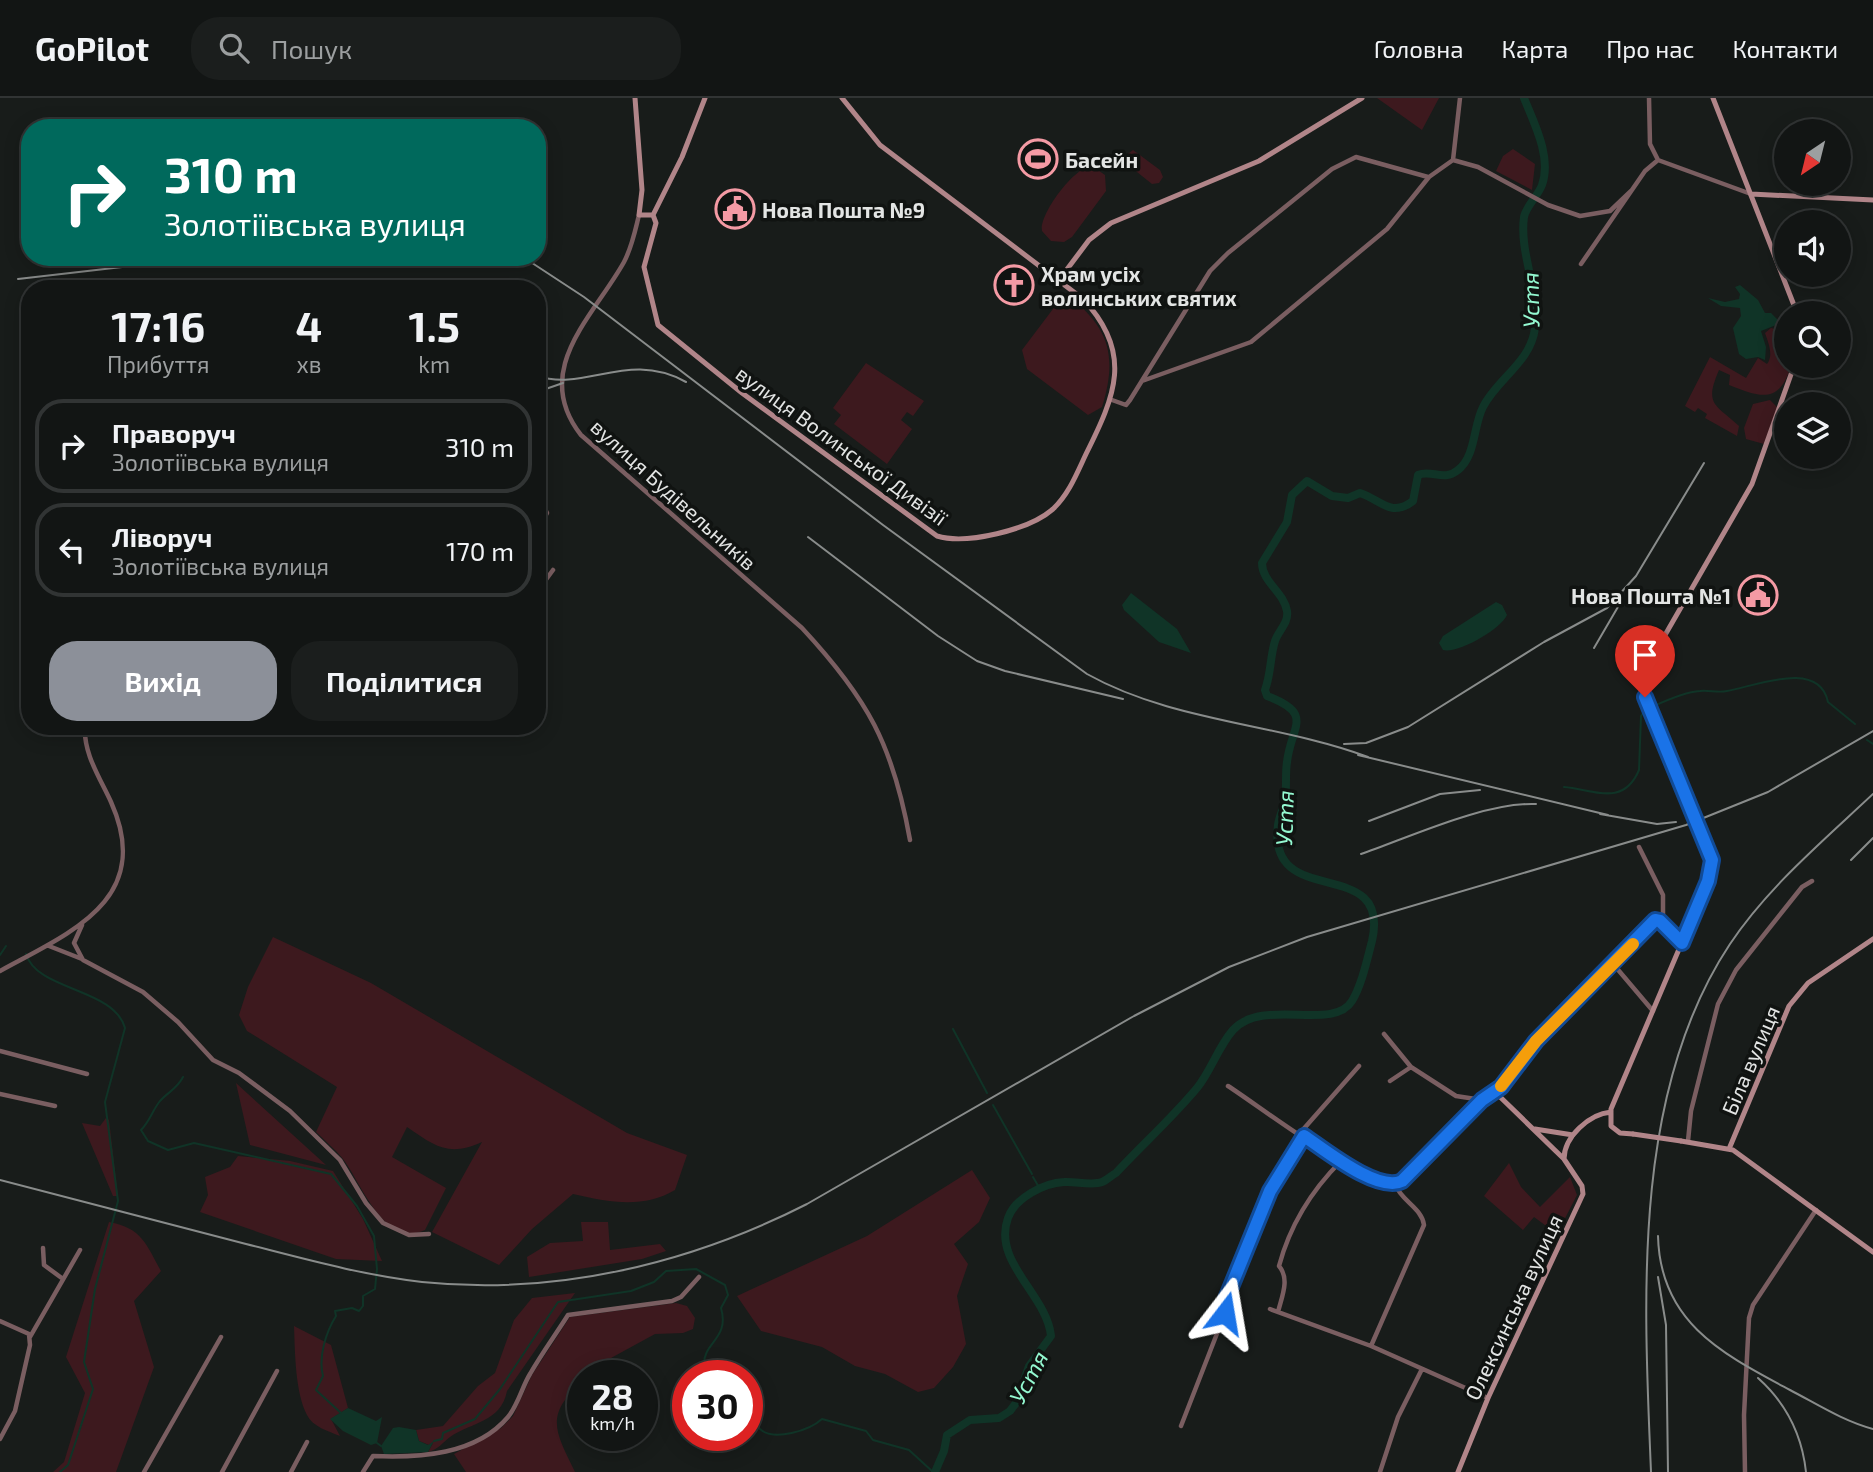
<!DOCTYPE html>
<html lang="uk">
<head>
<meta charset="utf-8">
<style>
	:root { --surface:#121514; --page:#1b1e1d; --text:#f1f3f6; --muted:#9c9fa0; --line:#313434; --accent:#8c9099 }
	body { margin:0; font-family:"Exo 2",sans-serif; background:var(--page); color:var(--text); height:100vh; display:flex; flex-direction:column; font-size:26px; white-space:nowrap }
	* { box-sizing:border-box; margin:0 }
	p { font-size:23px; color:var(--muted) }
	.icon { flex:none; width:38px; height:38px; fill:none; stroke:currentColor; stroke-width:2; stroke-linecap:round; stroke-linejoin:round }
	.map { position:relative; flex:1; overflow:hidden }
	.panel { position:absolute; left:21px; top:182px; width:525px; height:455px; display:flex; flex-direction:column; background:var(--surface); border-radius:28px; box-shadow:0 4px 18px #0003,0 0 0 2px var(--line) }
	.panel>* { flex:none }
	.banner { position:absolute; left:21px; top:21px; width:525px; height:147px; border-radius:28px; box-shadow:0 4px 18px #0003,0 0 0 2px var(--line); background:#00695c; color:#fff; overflow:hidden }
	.needle { width:46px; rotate:215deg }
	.buttons { position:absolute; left:1774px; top:21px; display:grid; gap:14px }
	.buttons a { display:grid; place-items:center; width:77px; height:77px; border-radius:50%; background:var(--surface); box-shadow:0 4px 18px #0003,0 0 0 2px var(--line); font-size:35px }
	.speed { position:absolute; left:567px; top:1262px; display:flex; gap:14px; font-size:35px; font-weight:700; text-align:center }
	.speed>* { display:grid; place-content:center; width:91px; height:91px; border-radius:50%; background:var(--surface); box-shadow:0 4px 18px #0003,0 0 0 2px var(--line); line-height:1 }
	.speed small { font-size:18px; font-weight:400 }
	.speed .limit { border:10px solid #d22; background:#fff; color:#111 }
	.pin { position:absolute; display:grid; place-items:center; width:60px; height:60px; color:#fff; margin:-72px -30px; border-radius:50% 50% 50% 0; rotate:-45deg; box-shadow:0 0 7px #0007 }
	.pin .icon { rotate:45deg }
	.me { position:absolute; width:77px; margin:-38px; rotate:14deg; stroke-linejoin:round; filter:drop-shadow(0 0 5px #0008) }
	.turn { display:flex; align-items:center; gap:24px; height:147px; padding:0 28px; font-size:32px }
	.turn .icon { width:91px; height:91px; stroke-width:2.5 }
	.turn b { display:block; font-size:49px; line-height:60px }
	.eta { display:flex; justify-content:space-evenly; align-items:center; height:119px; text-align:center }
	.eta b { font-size:42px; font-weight:700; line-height:49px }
	.primary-button { display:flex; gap:14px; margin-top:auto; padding:14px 28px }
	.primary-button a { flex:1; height:80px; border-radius:28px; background:var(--accent); color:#fff; font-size:28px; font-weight:700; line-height:80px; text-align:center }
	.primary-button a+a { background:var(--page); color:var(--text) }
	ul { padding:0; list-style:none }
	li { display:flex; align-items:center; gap:21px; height:94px; margin:0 14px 10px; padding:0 14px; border:4px solid var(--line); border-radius:28px }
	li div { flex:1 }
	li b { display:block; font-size:26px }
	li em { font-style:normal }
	header { display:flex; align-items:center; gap:42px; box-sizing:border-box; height:98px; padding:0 35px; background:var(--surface); border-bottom:2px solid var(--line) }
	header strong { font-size:33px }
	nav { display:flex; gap:38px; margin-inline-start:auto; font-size:24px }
	.search { width:490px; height:63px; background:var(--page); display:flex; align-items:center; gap:18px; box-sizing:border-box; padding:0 24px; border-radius:28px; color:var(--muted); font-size:26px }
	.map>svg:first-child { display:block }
</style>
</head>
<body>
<header>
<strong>GoPilot</strong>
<div class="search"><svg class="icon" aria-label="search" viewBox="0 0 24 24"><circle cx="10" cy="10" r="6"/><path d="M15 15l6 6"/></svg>Пошук</div>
<nav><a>Головна</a><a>Карта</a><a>Про нас</a><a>Контакти</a></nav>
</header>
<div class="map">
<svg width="1873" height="1374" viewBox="0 0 1873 1374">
	<rect width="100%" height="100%" fill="#181c1a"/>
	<path fill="#3d191e" d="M1377,0H1439L1422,32Z
		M1513,51L1535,66L1532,92L1496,73L1503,58Z
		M1133,52L1160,72L1163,79L1159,85L1152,86L1127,66L1125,58Z
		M1092,68L1105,77L1106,93L1072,139L1064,144L1051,143L1042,133C1039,116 1075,68 1092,68Z
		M1067,197C1109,229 1118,258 1102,309L1088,317L1027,271L1022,252L1062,199Z
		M1771,230L1787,234V268H1791C1779,307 1760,299 1729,287L1730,277L1719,272C1704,307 1715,306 1739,328L1737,338L1705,320L1707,316L1698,310L1695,314L1685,308L1710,259L1746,280L1758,260L1767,266C1774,257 1768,244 1765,235Z
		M866,265L924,303L913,318L907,314L901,322L912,331L887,366L834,326L841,317L833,310Z
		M1770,302L1777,309L1764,346L1746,341L1744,330L1753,306Z
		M273,839L371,885L627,1035L687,1057L675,1092C643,1111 608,1104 573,1096L532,1131L499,1167L432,1134L482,1044C449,1059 436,1049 407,1029L392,1059L446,1090L425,1132C384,1151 361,1084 343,1061C335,1051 325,1043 316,1034L337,989L247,933L239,917L248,889Z
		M236,985L326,1067L250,1047Z
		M106,1020L109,1022L118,1098H113L82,1025L100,1028Z
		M238,1058L290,1063L333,1073L363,1121L382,1163L336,1161L200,1114L208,1097L205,1079L230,1069Z
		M1509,1065L1521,1089L1540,1109L1570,1079L1577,1097L1557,1136L1534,1119L1523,1132L1484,1098Z
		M972,1072L990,1100L979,1124L954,1146L968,1166L957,1198L966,1246L953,1269L934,1290L918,1294L885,1276L855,1268L822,1249L761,1233L737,1198L867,1138Z
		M109,1124C142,1130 146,1146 161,1173L134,1203L154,1269L116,1374H53L64,1364L85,1295L66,1259Z
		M581,1124H608L610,1152L660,1146L666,1153L642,1161L529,1179L527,1159L550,1145L583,1143Z
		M575,1195L507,1293C501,1324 472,1324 450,1339C442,1345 439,1351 428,1354L433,1345L429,1347L419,1343L416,1332L443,1328L478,1288L495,1275L514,1222L532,1200Z
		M676,1205L687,1208L695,1220L693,1231L683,1235L655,1236L611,1260L589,1277L583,1278V1283C544,1317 555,1333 575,1374H466L454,1356L501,1330L513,1318L532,1277L570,1219Z
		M294,1228L331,1247L348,1310L331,1321L340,1338C328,1333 313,1329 307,1317C295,1294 295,1254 294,1228Z"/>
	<path fill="#103427" d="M1740,187L1758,202L1765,215H1771L1778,222L1776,227L1761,233L1766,249L1765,262L1758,259L1746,261L1739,256L1733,230L1741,218L1740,210L1721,208L1708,200L1725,204L1739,201L1740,196L1735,189Z
		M1131,495L1177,531L1191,555L1159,544L1124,512L1122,507Z
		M1496,504L1502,507L1507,517C1501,531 1458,556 1443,552L1439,545L1443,538Z
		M348,1310L376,1323L382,1319L377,1345L371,1347L343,1333L330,1321Z
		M399,1329L416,1332L419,1343L428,1347L434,1343L428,1354L384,1356L381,1348L393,1330Z"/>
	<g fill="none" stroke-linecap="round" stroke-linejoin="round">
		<path stroke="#103427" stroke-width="2" d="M1654,608C1667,602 1685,594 1700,593C1709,592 1718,595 1727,593C1753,589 1819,560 1828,604L1855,626
			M1867,642L1873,646
			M1564,689C1592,691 1623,710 1639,672L1641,618L1645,612
			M26,856C37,893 114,890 125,930L105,1004L118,1103L95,1191L84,1264L93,1291L68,1367L60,1374
			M0,857L6,848
			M953,931L987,995
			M183,979C177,991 168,994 160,1003C152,1013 150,1023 141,1032L148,1043L168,1052L194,1045L331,1076L357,1108L374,1138L377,1171L375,1191L363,1198V1208L359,1213L352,1210L335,1213L336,1218C326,1234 318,1259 323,1278L316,1292L341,1315
			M993,1007L1032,1076
			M1033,1079L1040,1091
			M747,1312C752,1317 755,1326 760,1331C774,1344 810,1332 822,1321L866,1333L873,1342L909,1352L933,1374
			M434,1343L442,1341L443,1335L475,1321L500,1291L558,1204L631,1193L654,1184L666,1173L696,1171L725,1187L728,1197L721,1210C730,1241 703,1244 704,1267C704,1271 706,1274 705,1278
			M377,1345L381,1348"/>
		<path stroke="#103427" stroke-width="8" d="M935,1374L944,1353L947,1337L970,1322L999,1320L1010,1313L1016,1305L1029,1268L1051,1238C1047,1197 992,1164 1008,1120C1015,1100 1044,1085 1064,1084C1075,1083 1092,1088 1102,1084C1107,1082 1112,1077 1116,1075C1142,1047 1172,1020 1197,990C1211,973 1218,949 1233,932C1263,899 1333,934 1352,903C1362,886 1367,862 1372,843C1392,755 1267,814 1278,727C1279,718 1284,710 1285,701C1287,689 1285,676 1287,664C1291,628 1315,616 1267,598L1265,592C1271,576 1270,559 1275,543C1278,533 1289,525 1287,513C1284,494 1262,484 1262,465L1287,424L1292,397L1307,383L1332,398L1348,400L1360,395C1381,402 1391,420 1413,403L1418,377C1431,371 1444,384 1458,372C1476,358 1473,328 1483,309C1497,281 1531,264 1535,230C1540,193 1519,156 1524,119C1526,108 1538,98 1542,87C1552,59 1534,25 1524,0"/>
		<path stroke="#7a5e61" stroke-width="4.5" d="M1649,0L1650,46L1658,62
			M1453,62L1460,0
			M639,117C635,133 632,149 624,164C594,218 530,272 581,337L802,530C868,601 893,647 910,742
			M1581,166L1645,73L1658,62L1751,96
			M1142,283L1251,244L1387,131L1429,79L1453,62L1478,69L1548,107L1580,118L1610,113L1631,93
			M1112,302L1126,307L1130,302L1210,173L1228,155L1332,71L1356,59L1428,79
			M537,395L547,415L537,434
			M537,488L542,487L553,472
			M1639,749L1663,797V824
			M82,827L74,845L83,862L143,894L178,924L213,962L239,975L290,1013L340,1062L366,1105L383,1125L409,1137L429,1136
			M49,848L82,861
			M1614,867L1653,913
			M0,873C69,835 155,802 111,704C100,680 83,655 85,628
			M1384,936L1411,969L1456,998L1482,1002
			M0,953L87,976
			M1390,983L1411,969
			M1228,988C1262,1010 1362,1087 1397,1086L1482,1002L1501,989L1537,943L1655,822L1660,823L1682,845
			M0,996L55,1008
			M1300,1035L1359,968
			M1688,1043L1691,1013L1718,906L1736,872L1802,789L1812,783
			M43,1150L44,1167L63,1181
			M1270,1211L1371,1248L1488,1300
			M1278,1214C1282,1198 1290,1181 1279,1168C1290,1127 1312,1092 1341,1063
			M0,1223L29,1236L30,1247L15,1313L0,1341
			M30,1239L80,1152
			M1371,1248L1424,1127C1422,1110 1401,1103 1395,1086
			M1181,1328L1225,1215L1226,1201L1270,1093L1304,1038
			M144,1374L221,1239
			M222,1374L277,1273
			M291,1374L307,1344
			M363,1374L373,1358C419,1360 476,1357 508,1319C518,1307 522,1289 530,1276C542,1255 556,1236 568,1217L672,1203L681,1199L699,1179
			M1380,1374L1398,1319L1422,1271
			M1745,1374L1744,1317L1749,1220L1753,1207L1816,1112"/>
		<path stroke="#b18589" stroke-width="5" d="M635,0L642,92L639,117H653
			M1713,0L1797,215
			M1751,96L1873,102
			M653,117L656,125L644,169L658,227L742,295L937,438C966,447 1029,432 1053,411C1069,396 1077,375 1086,356C1115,298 1134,255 1083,201L880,47L842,0
			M653,117L682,59L705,0
			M1059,182L1089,142L1111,125L1259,63L1362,0
			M1691,707L1642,592V577L1752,386L1794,268
			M1495,994L1563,1060
			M1535,1031L1573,1037
			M1633,1036L1620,1035L1611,1028V1011L1708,783L1712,763L1702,739
			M1681,1043L1733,1052L1873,1154
			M1729,1051L1789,908L1808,885L1873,841
			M1458,1374L1488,1300L1583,1096L1582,1088L1564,1061C1564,1039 1589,1016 1611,1014"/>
		<path stroke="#898c8b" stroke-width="2" d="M537,132L544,131
			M523,159L584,199L883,427L1087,576C1173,624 1276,625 1368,659
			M201,164L252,159
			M18,181L209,159
			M537,278C586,294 628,252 686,284
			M537,294L563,285
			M808,439L938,538L977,563L1005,573L1123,601
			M1594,550L1622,502
			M1344,646L1366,645L1408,629L1544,544L1607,510L1636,478L1704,365
			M1358,657L1608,717
			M1600,716L1657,726L1676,724
			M1369,723L1440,696L1480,692
			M1361,756C1410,739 1485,704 1536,706
			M1851,762L1873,740
			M0,1082C82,1103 164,1125 246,1146C305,1161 362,1177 422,1184C555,1198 689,1166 807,1106L1134,918L1229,869L1307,839L1686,727L1768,694L1873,633
			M1658,1138C1660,1225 1723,1256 1790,1292C1817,1306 1843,1323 1873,1331
			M1658,1179L1666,1227L1668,1374
			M1758,1280C1786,1305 1802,1337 1806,1374
			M1651,1374C1644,1203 1631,995 1730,846C1768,789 1823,743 1873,696"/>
		<path stroke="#b18589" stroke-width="5" d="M1691,707L1702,739
			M1633,1036L1681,1043"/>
	</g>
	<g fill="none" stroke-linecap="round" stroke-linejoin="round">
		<g stroke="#114b97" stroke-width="18">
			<path id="route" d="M1225,1215L1226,1201L1270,1093L1304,1038C1325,1052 1378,1095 1402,1083L1482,1002L1501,989L1536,943L1655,822L1660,823L1682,845L1708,783L1712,762L1645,599"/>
		</g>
		<use href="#route" stroke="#1a73e8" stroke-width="12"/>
		<path stroke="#f59e0b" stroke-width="12" d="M1501,988L1536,943L1633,846"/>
	</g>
	<defs>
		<g id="stadium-ring" transform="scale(2.0125)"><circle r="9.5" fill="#101311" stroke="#f49aa4" stroke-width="1.5"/><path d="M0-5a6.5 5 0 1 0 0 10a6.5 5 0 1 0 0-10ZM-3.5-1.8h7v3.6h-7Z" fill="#f49aa4"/></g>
		<g id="civic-ring" transform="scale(2.0125)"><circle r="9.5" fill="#101311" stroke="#f49aa4" stroke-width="1.5"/><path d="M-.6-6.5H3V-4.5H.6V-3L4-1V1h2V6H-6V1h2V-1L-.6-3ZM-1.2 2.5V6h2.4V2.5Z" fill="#f49aa4"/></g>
		<g id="church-ring" transform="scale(2.0125)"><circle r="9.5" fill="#101311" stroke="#f49aa4" stroke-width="1.5"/><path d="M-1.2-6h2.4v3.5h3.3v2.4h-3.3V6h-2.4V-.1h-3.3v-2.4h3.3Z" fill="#f49aa4"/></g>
	</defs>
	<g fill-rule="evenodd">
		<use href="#stadium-ring" x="1038" y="61"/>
		<use href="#civic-ring" x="735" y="111"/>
		<use href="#church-ring" x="1014" y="187"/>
		<use href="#civic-ring" x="1758" y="497"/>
	</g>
	<g text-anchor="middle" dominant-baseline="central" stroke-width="7" stroke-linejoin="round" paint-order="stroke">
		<g font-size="21" font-weight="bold" fill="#e3e5e4" stroke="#101311" text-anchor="start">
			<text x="1065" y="61">Басейн</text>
			<text x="762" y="111">Нова Пошта №9</text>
			<text x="1041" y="175">Храм усіх<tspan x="1041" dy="24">волинських святих</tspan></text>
			<text x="1731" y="497" text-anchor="end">Нова Пошта №1</text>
		</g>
		<g font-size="21" fill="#e3e5e4" stroke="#101311">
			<text transform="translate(842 347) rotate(36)">вулиця Волинської Дивізії</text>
			<text transform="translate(674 396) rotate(42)">вулиця Будівельників</text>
			<text transform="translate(1750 962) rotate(-67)">Біла вулиця</text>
			<text transform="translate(1513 1209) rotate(-65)">Олексинська вулиця</text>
		</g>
		<g font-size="23" font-style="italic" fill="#94f9d1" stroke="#101311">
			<text transform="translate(1530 202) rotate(-91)">Устя</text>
			<text transform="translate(1284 720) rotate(-88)">Устя</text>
			<text transform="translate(1028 1279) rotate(-62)">Устя</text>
		</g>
	</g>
</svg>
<div class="buttons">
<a><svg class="needle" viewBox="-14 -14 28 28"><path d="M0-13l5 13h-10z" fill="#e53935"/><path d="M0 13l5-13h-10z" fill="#9c9fa0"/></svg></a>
<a><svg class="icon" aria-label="sound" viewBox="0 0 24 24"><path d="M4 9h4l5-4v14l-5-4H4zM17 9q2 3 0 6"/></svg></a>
<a><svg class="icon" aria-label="search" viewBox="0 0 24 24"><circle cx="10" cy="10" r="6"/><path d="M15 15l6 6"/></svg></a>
<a><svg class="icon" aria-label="layers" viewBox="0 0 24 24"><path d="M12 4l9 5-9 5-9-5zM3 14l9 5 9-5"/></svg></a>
</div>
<div class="speed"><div>28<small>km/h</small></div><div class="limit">30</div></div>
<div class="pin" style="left:1645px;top:599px;background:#d93025"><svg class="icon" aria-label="arrive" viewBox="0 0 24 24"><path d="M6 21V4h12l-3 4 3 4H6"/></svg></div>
<svg class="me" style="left:1225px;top:1215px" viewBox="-20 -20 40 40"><path d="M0-17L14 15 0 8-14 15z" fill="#1a73e8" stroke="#fff" stroke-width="4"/></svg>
<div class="banner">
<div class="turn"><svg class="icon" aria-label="right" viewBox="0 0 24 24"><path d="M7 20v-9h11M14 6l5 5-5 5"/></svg><div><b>310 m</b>Золотіївська вулиця</div></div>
</div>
<section class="panel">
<div class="eta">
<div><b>17:16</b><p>Прибуття</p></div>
<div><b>4</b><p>хв</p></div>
<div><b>1.5</b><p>km</p></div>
</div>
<ul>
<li><svg class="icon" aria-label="right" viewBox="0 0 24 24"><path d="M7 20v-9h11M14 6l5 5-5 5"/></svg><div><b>Праворуч</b><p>Золотіївська вулиця</p></div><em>310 m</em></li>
<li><svg class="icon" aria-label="left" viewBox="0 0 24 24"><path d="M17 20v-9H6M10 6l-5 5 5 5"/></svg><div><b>Ліворуч</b><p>Золотіївська вулиця</p></div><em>170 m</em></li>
</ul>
<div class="primary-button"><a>Вихід</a><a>Поділитися</a></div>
</section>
</div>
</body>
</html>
